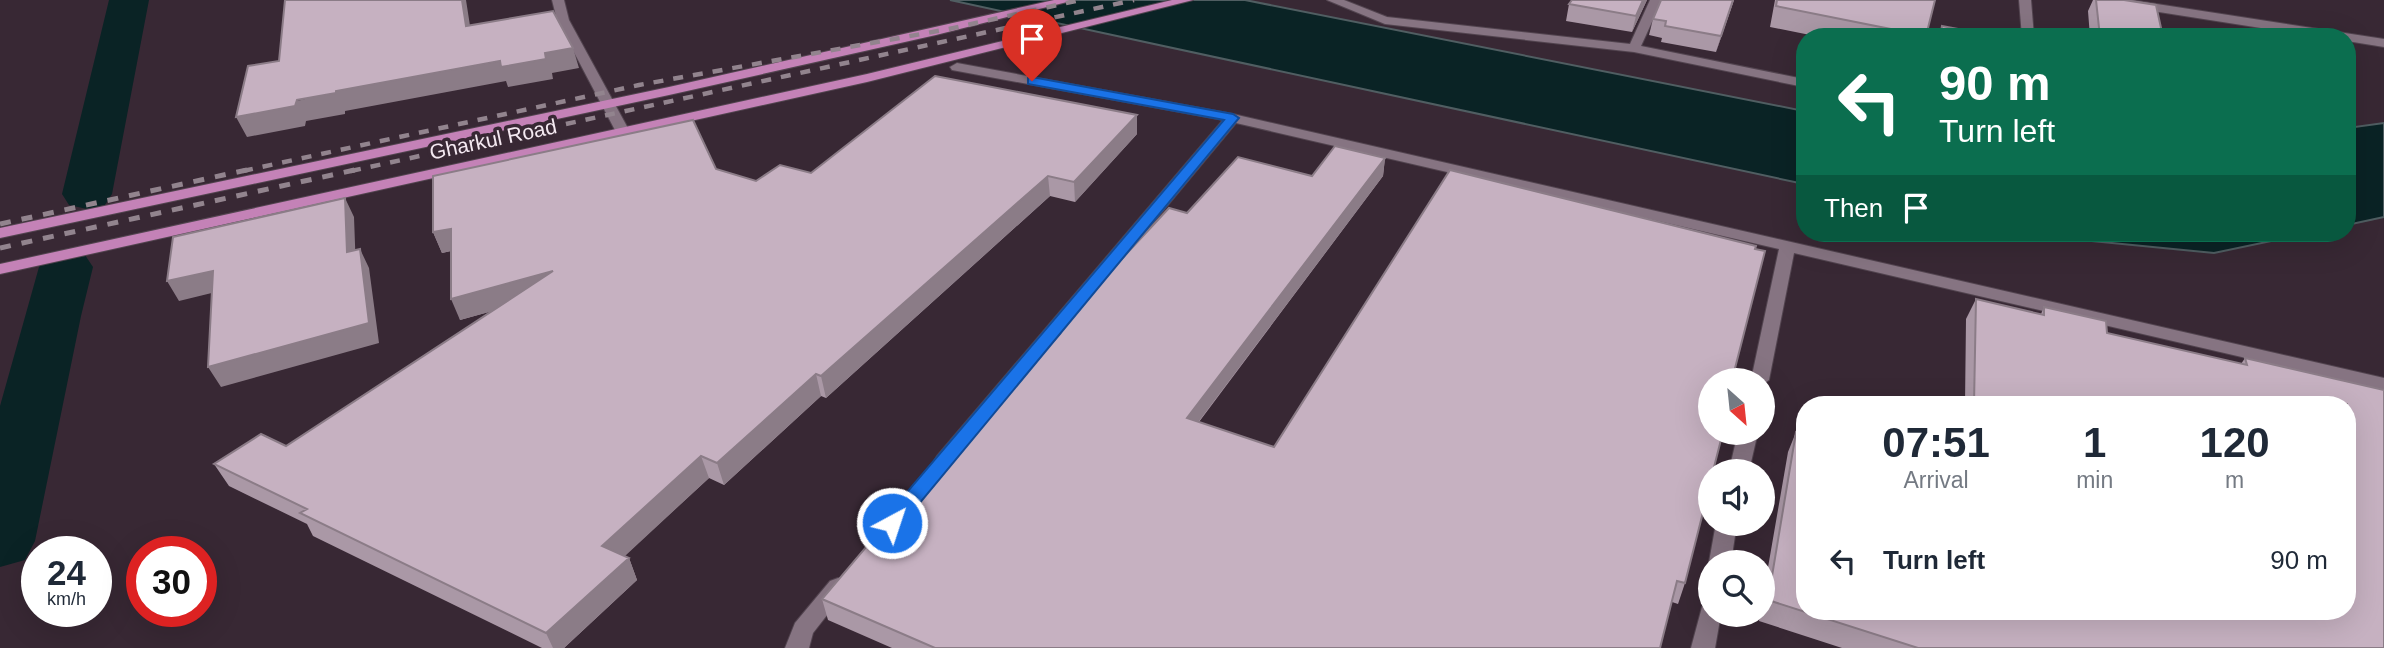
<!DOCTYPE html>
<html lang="en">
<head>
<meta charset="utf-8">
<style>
	:root { --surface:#fff; --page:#f2f2f3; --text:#1f2937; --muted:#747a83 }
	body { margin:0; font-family:Helvetica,sans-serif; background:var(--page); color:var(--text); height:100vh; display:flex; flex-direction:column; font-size:26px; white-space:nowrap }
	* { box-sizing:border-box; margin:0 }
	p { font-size:23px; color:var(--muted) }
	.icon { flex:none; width:38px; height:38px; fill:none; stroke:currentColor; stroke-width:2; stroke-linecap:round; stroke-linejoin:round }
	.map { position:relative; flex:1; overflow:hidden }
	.panel { position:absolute; left:1796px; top:396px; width:560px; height:224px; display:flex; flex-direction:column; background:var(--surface); border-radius:28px; box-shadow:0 7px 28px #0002 }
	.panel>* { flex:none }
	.top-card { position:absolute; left:1796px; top:28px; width:560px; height:214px; border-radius:28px; box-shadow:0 7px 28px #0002; background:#0b6e4f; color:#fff; overflow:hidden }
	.needle { width:46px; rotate:153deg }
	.buttons { position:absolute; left:1698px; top:368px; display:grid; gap:14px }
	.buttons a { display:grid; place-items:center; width:77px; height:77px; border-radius:50%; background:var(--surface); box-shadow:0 7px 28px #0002; font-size:35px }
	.speed { position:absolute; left:21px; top:536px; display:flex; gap:14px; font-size:35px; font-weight:700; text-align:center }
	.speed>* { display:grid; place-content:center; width:91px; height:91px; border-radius:50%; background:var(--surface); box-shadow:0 7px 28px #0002; line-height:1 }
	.speed small { font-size:18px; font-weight:400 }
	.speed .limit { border:10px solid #d22; background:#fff; color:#111 }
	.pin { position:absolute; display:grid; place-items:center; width:60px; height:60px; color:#fff; margin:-72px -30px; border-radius:50% 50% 50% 0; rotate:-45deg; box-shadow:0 0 7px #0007 }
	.pin .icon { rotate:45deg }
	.me { position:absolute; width:77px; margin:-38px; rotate:40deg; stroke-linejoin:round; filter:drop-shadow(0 0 5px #0008) }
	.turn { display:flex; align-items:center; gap:24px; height:147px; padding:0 28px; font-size:32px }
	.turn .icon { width:91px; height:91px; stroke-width:2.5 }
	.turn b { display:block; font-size:49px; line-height:60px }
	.then { display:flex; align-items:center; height:66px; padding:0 28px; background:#0003; gap:14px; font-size:26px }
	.eta { display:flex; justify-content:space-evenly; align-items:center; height:119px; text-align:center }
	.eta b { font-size:42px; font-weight:700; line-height:49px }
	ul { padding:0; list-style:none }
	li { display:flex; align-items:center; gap:21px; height:91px; padding:0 28px }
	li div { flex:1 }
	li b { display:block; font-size:26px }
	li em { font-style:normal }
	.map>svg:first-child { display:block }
</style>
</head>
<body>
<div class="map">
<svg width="2384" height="648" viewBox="0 0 2384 648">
	<rect width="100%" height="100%" fill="#382834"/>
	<path fill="#0a2325" stroke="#505e62" stroke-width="2" d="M950,0H1245L1804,111V184Z
		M2384,123V217L2347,225V128Z
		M2036,233H2310L2214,253L2061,238Z"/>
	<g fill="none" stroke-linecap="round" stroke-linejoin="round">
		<path fill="#0a2325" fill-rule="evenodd" d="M109,0H149L112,194L105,205L87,209L69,205L62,194Z
			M66,251L85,255L93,267L81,316L35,541L25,560L0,567V406L39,267L47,255Z"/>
		<g stroke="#52444f" stroke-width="2">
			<path id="minor" d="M552,0H564L569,20L630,132L628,135H618L616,132L557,20Z
				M1327,0H1344L1387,17L1630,44L1650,0H1662L1641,46L1804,79V87L1634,52L1385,24Z
				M2019,0H2031L2034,37H2022Z
				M2102,0H2131L2384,39V47L2347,41V37H2319L2108,4Z
				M957,63L1233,114L2384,378V390L1794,253L1769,380L1762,385V380H1751L1779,249L1236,123L951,466H937L934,461L937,456L1223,120L952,70L950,67Z
				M1738,432H1758L1749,471H1729Z
				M1716,523H1737L1731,562H1709Z
				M838,578L846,581L849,587L813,633L809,648H785L795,623L830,581Z
				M1710,604V614H1721L1715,648H1691L1702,607Z"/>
		</g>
		<g stroke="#52444f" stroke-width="2">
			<path id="primary" d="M1054,0H1075L936,35L669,95L0,238V228L669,87Z
				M1172,0H1193L867,82L0,274V264L867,74Z"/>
		</g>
		<use href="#minor" fill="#867482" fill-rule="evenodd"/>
		<use href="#primary" fill="#c482b7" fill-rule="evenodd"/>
		<path stroke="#92848e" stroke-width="4.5" stroke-dasharray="10 10" stroke-linecap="butt" d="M243,171L639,85L949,29L1080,0
			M351,171L1134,0"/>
		<path stroke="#92848e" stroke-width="5" stroke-dasharray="11 11" stroke-linecap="butt" d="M0,224L251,169
			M0,248L359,169"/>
	</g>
	<path fill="#aa98a6" d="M1572,0H1647L1632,32L1566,21L1569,4Z
		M1661,0H1734L1716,52L1661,42L1662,38L1649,35L1653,19Z
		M1775,0H1935L1925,37H1820L1770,27Z
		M2093,0H2124L2163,37H2090L2088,11Z
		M1137,134L1075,202L1050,196L826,398L821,396L724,485L709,478L624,556L629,558L637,580L564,648H542L313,536L307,524L229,486L214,464L286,446L492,311L460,320L451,251L442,253L433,232L716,169L756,181L811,173Z
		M1385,158L1383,176L1199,422L1274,447L1710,380L1685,583L1678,604L1672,602L1660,648H892L828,620L822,599L1054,340V332L1187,213L1312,176Z
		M1976,299L2041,314L2044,307L2106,321L2107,333L2241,364L2245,358L2384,390V648H1842L1759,621L1760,614H1762V602L1788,452L1796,432L1804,434V611H2347V404H1965L1966,319Z"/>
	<path fill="#8b7c87" d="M462,0H466L473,45L466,26Z
		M1643,0H1647L1632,32L1636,16Z
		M1733,0H1734L1716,52L1721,36Z
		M573,48L579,68L552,73L553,79L508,87L506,81L345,111V114L306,121L305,126L247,137L236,117L336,91Z
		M1137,115V134L1075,202L1074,182Z
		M1385,158L1383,176L1187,437V418Z
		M1048,176L1050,196L826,398L821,376Z
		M345,198L354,217L356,271L347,252Z
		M451,229L459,249L442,253L433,232Z
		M360,249L369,268L379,343L221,387L208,367Z
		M213,271L224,290L179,301L167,281Z
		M553,271L561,292L460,320L451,299Z
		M816,374L821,396L724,485L717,463Z
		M701,456L709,478L611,569L602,546Z
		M629,558L637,580L564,648H553L546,633Z"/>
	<path fill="#c6b1c1" stroke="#8b7c87" stroke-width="2" d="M285,0H462L466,26L553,11L573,48L545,53L546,59L501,67L500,61L336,91V93L297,100L295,106L236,117L248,66L279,61Z
		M1572,0H1643L1636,16L1569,4Z
		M1661,0H1733L1721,36L1665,26L1666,21L1653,19Z
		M1777,0H1935L1926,36L1776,6Z
		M2096,0H2124L2156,5L2163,37H2100Z
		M1942,26L2001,37H1940Z
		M935,76L1137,115L1074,182L1048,176L821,376L816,374L717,463L701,456L602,546L629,558L546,633L300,513L307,509L214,464L261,434L286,446L553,271L451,299V229L433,232V176L693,120L716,169L756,181L780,165L811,173Z
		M1335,146L1385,158L1187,418L1274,447L1450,170L1756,246L1755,249L1765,251L1732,380H1710V432H1723L1713,471H1710V485L1685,583L1677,581L1660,648H935L822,599L900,507L1060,334L1054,332L1169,208L1187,213L1238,157L1312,176Z
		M345,198L347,252L360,249L369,323L208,367L213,271L167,281L173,237Z
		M1976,299L2044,315V307L2106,321L2107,333L2247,365L2245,358L2384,390V648H1918L1768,600L1796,432L1804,434V611H2347V404H1974Z"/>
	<path fill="#1a73e8" stroke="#114b97" stroke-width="2" d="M1032,77L1233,114L1239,118L899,528H885L883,523L885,518L1224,120L1028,84V78Z"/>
	<g text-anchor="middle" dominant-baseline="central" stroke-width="7" stroke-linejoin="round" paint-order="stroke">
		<g font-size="21" fill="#f4e9f1" stroke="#382834">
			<text transform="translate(493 139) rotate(-12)">Gharkul Road</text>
		</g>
	</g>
</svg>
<div class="buttons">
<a><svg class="needle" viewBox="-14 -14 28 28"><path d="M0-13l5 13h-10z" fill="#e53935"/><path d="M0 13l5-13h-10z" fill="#747a83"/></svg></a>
<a><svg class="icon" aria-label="sound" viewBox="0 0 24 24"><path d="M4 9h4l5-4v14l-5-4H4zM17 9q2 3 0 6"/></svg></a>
<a><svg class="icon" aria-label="search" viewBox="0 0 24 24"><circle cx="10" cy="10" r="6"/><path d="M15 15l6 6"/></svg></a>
</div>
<div class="speed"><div>24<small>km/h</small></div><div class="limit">30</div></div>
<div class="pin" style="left:1032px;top:81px;background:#d93025"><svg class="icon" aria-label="arrive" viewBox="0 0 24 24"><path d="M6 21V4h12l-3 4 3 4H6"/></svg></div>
<svg class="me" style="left:892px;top:523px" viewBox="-20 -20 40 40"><circle r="17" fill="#1a73e8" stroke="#fff" stroke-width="3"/><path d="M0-11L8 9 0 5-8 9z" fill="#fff"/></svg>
<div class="top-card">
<div class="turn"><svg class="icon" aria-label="left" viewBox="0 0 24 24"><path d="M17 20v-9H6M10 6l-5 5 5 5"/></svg><div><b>90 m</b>Turn left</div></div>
<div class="then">Then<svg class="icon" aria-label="arrive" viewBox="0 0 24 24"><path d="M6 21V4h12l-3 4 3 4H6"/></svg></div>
</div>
<section class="panel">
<div class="eta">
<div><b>07:51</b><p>Arrival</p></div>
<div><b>1</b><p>min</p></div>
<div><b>120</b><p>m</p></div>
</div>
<ul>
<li><svg class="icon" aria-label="left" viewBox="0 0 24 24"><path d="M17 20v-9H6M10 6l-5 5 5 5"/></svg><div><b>Turn left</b></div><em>90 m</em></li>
</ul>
</section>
</div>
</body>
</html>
